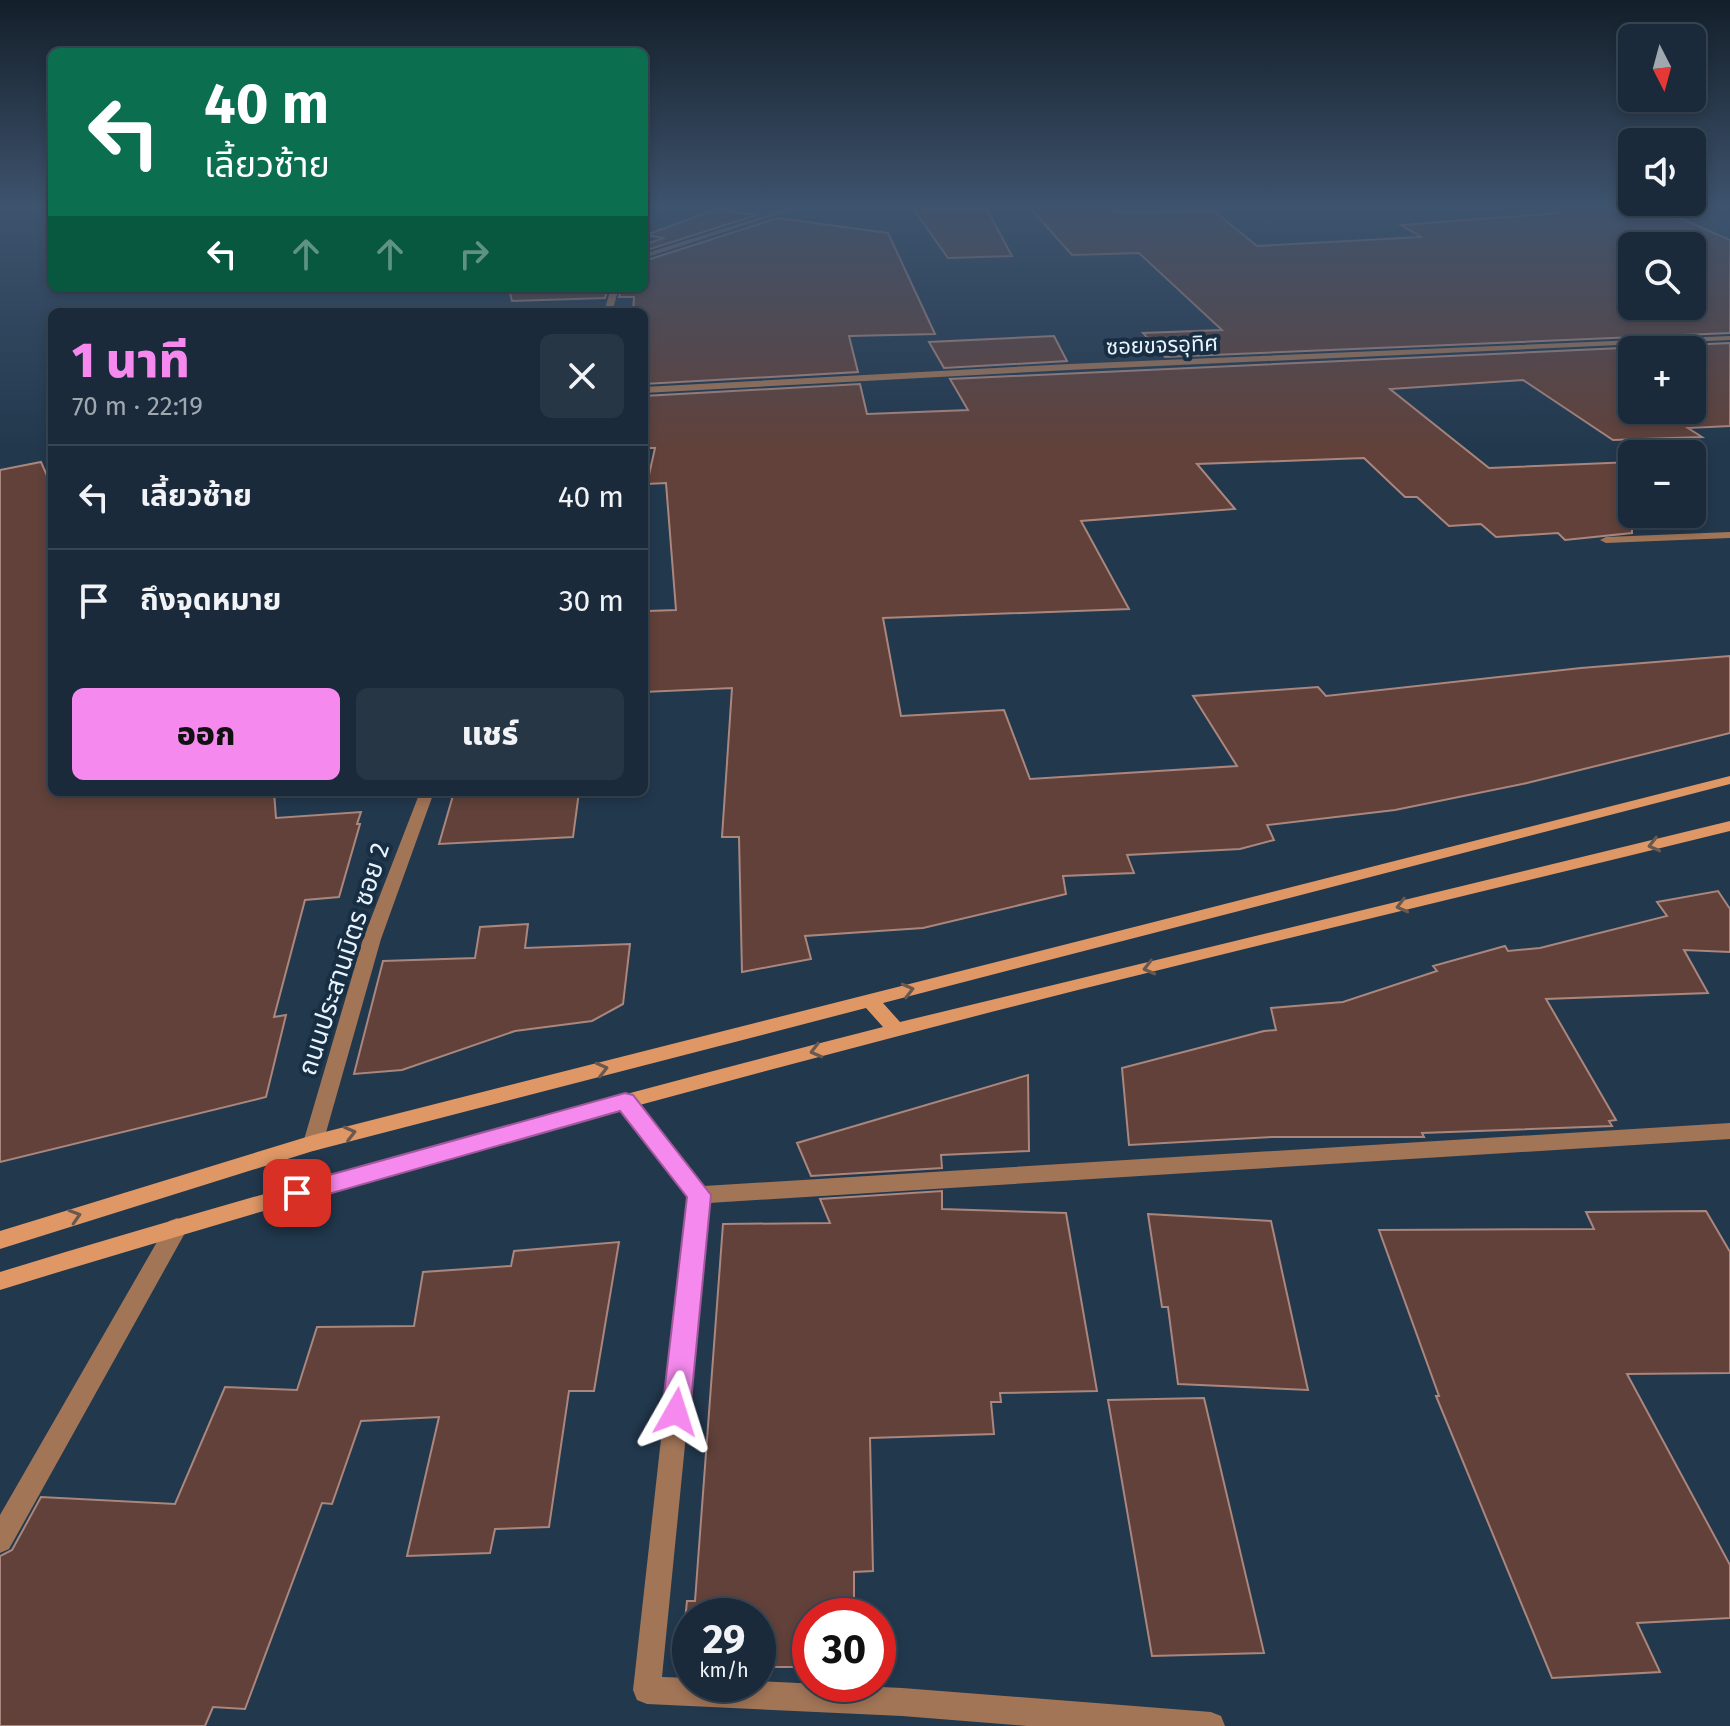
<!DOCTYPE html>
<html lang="th">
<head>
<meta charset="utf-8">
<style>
	:root { --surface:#1a2a3a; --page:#273645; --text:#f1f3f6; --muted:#9fa7af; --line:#384654; --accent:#f689ee }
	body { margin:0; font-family:"Fira Sans","Noto Sans Thai",sans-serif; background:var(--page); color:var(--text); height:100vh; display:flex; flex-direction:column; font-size:30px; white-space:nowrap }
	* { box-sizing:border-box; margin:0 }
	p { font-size:26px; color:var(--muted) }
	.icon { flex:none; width:44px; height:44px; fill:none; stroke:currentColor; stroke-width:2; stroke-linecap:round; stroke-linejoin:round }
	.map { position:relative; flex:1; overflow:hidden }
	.side { position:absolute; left:48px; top:308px; width:600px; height:488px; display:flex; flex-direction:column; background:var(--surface); border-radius:12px; box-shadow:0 4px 12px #0003,0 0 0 2px var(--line) }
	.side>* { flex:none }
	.hud { position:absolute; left:48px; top:48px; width:600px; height:244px; border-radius:12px; box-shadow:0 4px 12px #0003,0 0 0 2px var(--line); background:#0b6e4f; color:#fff; overflow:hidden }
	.needle { width:52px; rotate:174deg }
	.fabs { position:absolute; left:1618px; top:24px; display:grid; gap:16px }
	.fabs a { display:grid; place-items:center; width:88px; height:88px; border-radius:12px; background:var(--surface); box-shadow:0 4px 12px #0003,0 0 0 2px var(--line); font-size:40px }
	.speed { position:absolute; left:672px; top:1598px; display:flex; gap:16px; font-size:40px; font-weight:700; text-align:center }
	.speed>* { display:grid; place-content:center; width:104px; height:104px; border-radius:50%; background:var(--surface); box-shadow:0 4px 12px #0003,0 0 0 2px var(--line); line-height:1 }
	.speed small { font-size:20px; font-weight:400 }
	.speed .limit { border:12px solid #d22; background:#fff; color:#111 }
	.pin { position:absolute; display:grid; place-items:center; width:68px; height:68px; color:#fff; margin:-34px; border-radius:16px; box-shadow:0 4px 12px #0006 }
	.me { position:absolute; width:88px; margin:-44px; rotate:6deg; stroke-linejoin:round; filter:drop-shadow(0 0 6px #0008) }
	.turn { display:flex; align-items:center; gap:28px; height:168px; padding:0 24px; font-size:36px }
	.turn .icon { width:104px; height:104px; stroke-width:2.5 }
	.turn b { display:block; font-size:56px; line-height:68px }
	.lanes { display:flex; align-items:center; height:76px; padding:0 24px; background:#0003; justify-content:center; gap:40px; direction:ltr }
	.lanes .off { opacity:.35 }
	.round { display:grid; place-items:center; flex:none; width:84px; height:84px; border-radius:12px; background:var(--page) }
	.overview { display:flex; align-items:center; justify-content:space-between; height:136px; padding:0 24px }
	h1 { font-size:48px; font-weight:800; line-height:60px; color:var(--accent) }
	.action { display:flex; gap:16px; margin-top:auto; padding:16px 24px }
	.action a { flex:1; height:92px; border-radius:12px; background:var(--accent); color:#111; font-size:32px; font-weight:800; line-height:92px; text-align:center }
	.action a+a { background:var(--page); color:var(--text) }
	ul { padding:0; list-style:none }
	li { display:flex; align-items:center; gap:24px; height:104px; padding:0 24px; border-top:2px solid var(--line) }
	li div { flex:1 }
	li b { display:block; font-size:30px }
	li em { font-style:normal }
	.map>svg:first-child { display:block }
</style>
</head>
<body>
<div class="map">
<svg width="1730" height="1726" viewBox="0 0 1730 1726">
	<rect width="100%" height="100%" fill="#22384d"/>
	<path fill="#61413a" stroke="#aa867d" stroke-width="2" fill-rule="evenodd" d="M1029,207H1110L1116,212L1214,211L1257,246L1421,237L1401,225L1559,213L1549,207H1655L1730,240V333L1165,357L1143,333L1222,330L1139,253L1072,255ZM1632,246H1692V306H1632Z
		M986,208L1012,256L948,258L914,210Z
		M717,209L757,215L644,251V245L663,238L646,235Z
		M778,218L888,233L935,334L849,336L858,372L644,384V312H633L634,297H619L622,288H644V261Z
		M524,288H608L605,298L512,301L510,293Z
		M1054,336L1067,361L944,368L929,342Z
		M1730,343V426L1688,428L1702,437L1613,440L1523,380L1390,389L1489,468L1632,462V533L1565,540L1558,533L1496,537L1481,524L1449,526L1417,497H1405L1364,458L1197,464L1235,509L1081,521L1129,609L883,618L901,716L1004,710L1030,779L1237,766L1193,696L1318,687L1326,696L1581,668L1730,656V733L1527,783L1395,810L1267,825L1274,840L1240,849L1127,855L1134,873L1063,876L1066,894L923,928L805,936L811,959L742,972L739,837H722L732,688L644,692L648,611L676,610L666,483L647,484L655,448H644V396L860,384L867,414L968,410L950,379ZM1632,350H1692V410H1632Z
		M41,462L52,487V792H274L276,818L361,812L357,824H360L339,897L305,900L274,1017L286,1015L266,1097L0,1162V470Z
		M454,792H579L573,837L439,844Z
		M1718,891L1730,909V952L1684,950L1708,993L1546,999L1616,1120L1609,1121L1612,1126L1422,1133L1424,1137H1272L1129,1145L1122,1068L1264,1031L1276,1030L1271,1008L1343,1002L1437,971L1433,966L1505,946L1508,951L1540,948L1667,916L1657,902Z
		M528,924L525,948L630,944L623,1004L592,1021L515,1031L402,1070L354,1074L383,961L475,958L480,927Z
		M1028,1075L1029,1151L941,1155L942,1168L811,1176L797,1143Z
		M942,1191V1209L1066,1213L1097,1391L1000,1393L1001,1402H991L994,1434L870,1438L873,1571L854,1572V1616H810V1667H758V1616H690V1668H680L687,1601H695L723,1224L830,1223L820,1199Z
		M1706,1211L1730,1252V1373L1627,1374L1730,1565V1618L1637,1623L1660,1672L1552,1678L1436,1396H1439L1379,1230L1594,1229L1586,1212Z
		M1148,1214L1271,1221L1308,1390L1178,1384L1168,1307H1162Z
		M619,1242L594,1391H569L549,1527L495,1529L490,1553L407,1556L439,1417L361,1421L332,1504L322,1503L245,1709L213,1707L205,1726H0V1556L12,1550L41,1497L175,1504L225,1387L297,1390L317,1327L414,1326L423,1272L511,1266L514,1251Z
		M1204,1398L1264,1653L1152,1656L1108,1400Z"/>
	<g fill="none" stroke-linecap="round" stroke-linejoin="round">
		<path fill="#a27557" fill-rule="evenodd" d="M791,207H801L644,258V254Z
			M611,288H619L612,312H604Z
			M1730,336V340L1069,370L644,393V387L1069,364Z
			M1730,532V538L1606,543L1600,540L1606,537Z
			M420,792H434L381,939L323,1143L320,1149L313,1151L306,1149L303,1143L363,939Z
			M625,1094L632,1096L704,1186L1730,1123V1139L709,1203L662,1677L690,1678V1684H758V1681L902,1688L1211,1712L1221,1716L1225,1726H1027L902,1716L647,1704L637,1700L633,1690L688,1197L618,1106L615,1101L618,1096Z
			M177,1218L185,1221L188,1227L185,1233L9,1549L0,1553V1515L169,1221Z"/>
		<path fill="#df9766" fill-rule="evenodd" d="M1730,776V784L883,1003L900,1022L1730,821V831C1451,900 1170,965 891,1038C593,1116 295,1199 0,1290V1272C292,1183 587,1103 883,1027L866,1008L313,1151L0,1249V1231L313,1135Z"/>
	</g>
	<defs><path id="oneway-chevron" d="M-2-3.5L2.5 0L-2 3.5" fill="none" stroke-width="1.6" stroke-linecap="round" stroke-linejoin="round" transform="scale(2)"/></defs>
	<g stroke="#685850">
		<use href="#oneway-chevron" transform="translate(1654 845) rotate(166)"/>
		<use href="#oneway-chevron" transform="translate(1402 906) rotate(166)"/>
		<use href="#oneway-chevron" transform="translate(1149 968) rotate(166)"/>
		<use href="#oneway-chevron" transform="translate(908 990) rotate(-14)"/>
		<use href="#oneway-chevron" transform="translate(816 1051) rotate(165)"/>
		<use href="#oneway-chevron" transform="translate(602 1069) rotate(-14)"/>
		<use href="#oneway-chevron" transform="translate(350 1133) rotate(-14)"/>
		<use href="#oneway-chevron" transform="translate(75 1216) rotate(-17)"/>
	</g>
	<linearGradient id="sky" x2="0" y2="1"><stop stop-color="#131f2a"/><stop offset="0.46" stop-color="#3e536d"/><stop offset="1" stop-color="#3e536d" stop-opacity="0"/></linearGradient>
	<rect width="1730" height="449" fill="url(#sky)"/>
	<path fill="#f689ee" stroke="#a0599b" stroke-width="2" d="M625,1093L633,1095L711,1195L690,1412L686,1421L676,1425L666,1421L662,1412L687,1197L620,1111L297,1203L288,1200L285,1193L288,1186L297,1184Z"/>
	<g text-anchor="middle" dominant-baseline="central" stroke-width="8" stroke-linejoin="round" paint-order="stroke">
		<g font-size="22" fill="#e9f3fe" stroke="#182e42">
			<text transform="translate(1162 345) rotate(-2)">ซอยขจรอุทิศ</text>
		</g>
		<g font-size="26" fill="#e9f3fe" stroke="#182e42">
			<text transform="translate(344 959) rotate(-72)">ถนนประสานมิตร ซอย 2</text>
		</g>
	</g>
</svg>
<div class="fabs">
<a><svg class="needle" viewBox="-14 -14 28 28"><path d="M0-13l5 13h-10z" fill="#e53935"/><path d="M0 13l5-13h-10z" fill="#9fa7af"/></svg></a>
<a><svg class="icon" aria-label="sound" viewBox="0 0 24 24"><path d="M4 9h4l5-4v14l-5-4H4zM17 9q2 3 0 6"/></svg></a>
<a><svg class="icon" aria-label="search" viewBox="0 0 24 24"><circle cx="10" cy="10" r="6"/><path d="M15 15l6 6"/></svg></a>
<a>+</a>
<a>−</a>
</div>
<div class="speed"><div>29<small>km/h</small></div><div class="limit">30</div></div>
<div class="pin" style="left:297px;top:1193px;background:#d93025"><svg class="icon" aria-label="arrive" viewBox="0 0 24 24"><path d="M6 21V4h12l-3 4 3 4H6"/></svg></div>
<svg class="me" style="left:676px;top:1412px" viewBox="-20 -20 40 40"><path d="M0-17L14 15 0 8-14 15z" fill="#f689ee" stroke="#fff" stroke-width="4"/></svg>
<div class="hud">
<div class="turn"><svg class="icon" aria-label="left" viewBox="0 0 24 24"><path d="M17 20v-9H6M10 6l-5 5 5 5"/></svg><div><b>40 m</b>เลี้ยวซ้าย</div></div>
<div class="lanes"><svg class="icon" aria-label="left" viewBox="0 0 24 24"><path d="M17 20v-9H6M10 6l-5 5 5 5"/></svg><svg class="icon off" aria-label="ahead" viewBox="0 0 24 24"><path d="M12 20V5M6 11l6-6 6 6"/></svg><svg class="icon off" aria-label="ahead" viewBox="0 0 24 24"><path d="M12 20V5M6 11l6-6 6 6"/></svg><svg class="icon off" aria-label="right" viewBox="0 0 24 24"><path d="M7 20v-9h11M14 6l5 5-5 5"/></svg></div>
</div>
<section class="side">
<div class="overview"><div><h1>1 นาที</h1><p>70 m · 22:19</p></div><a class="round"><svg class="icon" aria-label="close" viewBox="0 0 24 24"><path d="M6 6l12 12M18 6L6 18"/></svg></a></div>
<ul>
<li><svg class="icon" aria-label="left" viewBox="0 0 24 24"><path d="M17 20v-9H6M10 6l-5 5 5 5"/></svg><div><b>เลี้ยวซ้าย</b></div><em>40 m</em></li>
<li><svg class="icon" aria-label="arrive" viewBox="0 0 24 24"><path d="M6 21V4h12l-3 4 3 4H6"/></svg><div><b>ถึงจุดหมาย</b></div><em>30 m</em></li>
</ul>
<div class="action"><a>ออก</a><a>แชร์</a></div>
</section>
</div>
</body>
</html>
